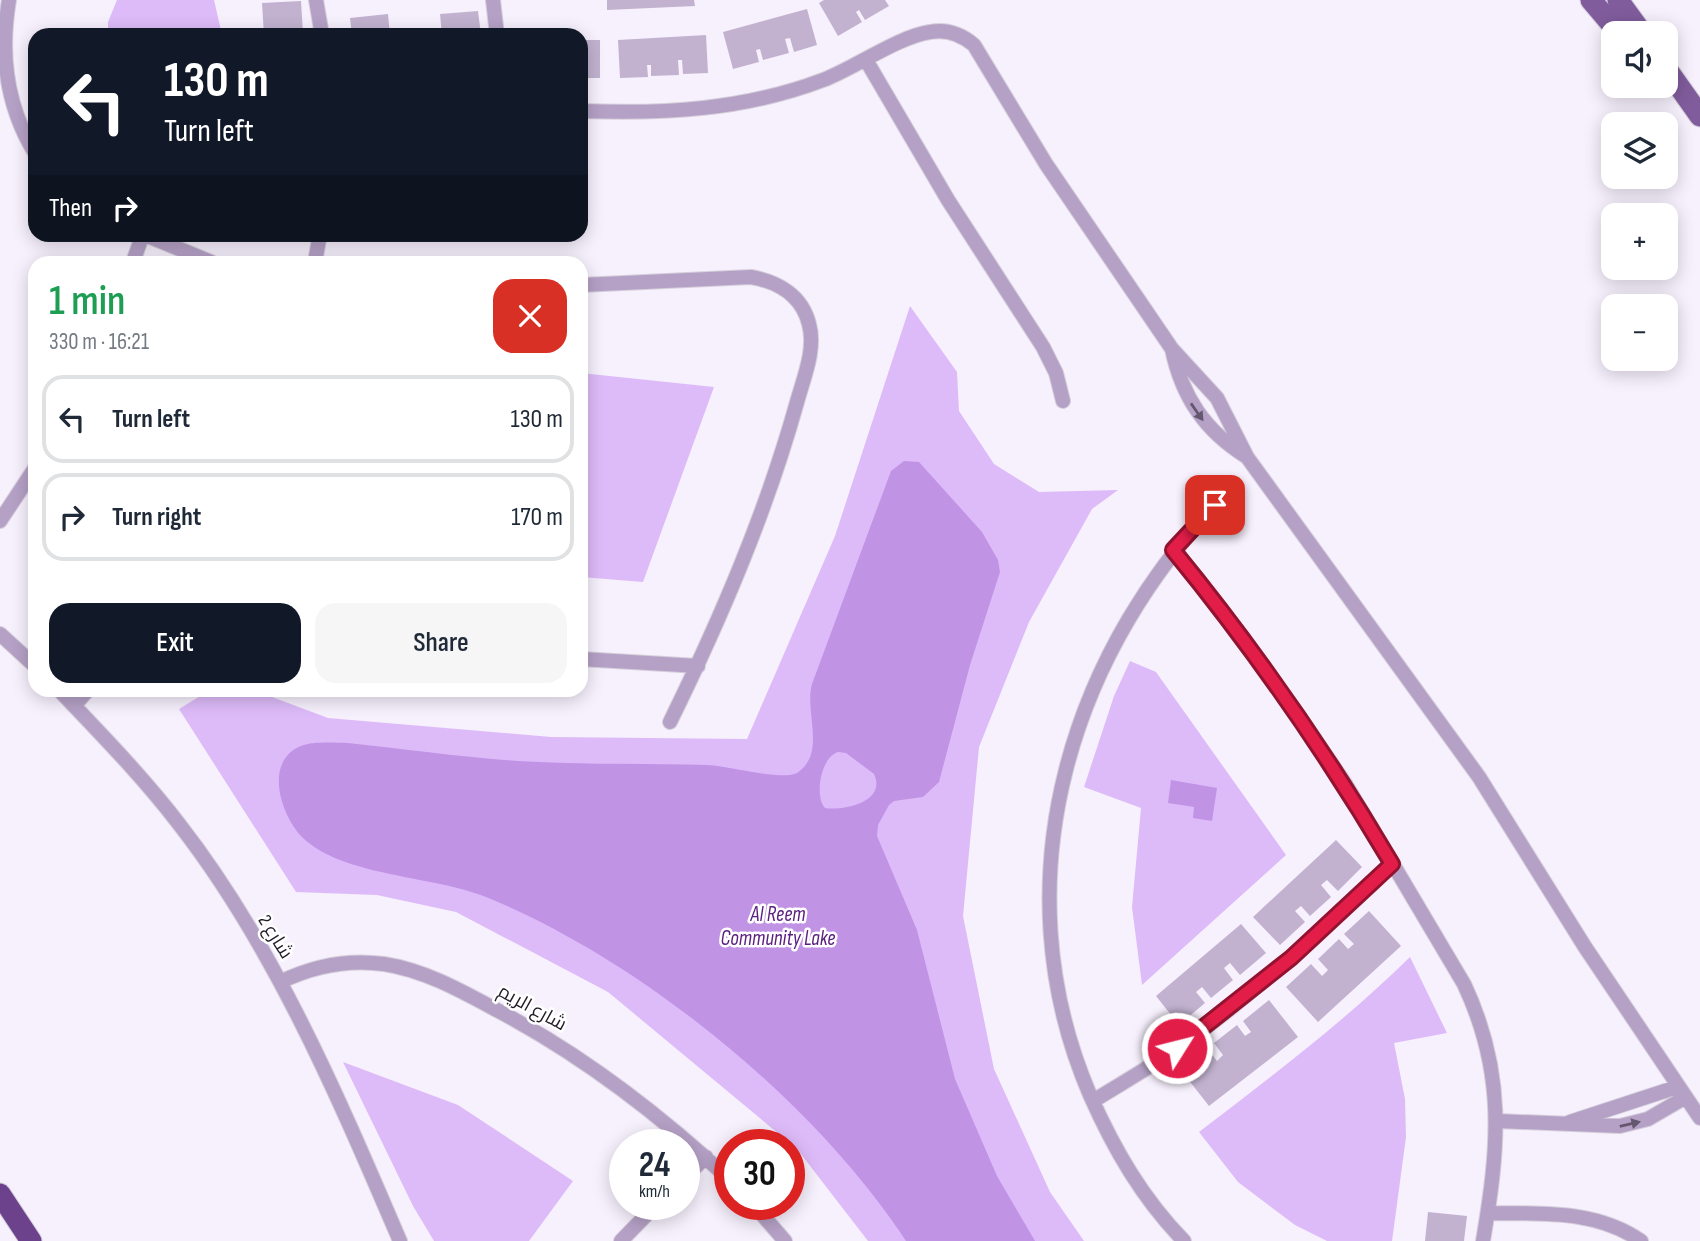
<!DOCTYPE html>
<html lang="en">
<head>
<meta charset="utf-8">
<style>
	:root { --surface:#fff; --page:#f6f6f7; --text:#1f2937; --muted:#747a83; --line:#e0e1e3; --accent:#111827 }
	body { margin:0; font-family:"Sofia Sans Condensed",Cairo,sans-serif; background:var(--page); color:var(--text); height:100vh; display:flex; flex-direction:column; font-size:26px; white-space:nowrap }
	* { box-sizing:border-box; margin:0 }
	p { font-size:23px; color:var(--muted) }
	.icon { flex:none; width:38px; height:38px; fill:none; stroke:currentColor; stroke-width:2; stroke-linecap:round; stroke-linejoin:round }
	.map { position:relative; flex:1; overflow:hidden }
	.side { position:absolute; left:28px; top:256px; width:560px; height:441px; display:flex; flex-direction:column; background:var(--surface); border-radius:21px; box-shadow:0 4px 18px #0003 }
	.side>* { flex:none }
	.top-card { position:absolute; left:28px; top:28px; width:560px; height:214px; border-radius:21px; box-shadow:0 4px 18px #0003; background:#111827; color:#fff; overflow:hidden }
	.fabs { position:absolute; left:1601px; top:21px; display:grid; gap:14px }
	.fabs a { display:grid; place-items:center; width:77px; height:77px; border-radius:14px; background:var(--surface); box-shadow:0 4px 18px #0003; font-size:35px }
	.speed { position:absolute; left:609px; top:1129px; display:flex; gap:14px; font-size:35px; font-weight:700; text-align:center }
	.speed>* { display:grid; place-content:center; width:91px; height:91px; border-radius:50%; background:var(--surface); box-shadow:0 4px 18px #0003; line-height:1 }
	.speed small { font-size:18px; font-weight:400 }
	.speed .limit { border:10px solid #d22; background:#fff; color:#111 }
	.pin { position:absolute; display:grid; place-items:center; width:60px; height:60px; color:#fff; margin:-30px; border-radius:14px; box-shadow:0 4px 10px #0006 }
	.me { position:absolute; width:77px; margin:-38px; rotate:54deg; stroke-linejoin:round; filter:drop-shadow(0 0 5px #0008) }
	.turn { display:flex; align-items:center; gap:24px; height:147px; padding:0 21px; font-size:32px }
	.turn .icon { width:91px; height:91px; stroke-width:2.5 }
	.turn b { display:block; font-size:49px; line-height:60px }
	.then { display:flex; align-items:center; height:66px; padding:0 21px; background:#0003; gap:14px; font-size:26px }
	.round { display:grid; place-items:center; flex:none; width:74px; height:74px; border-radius:21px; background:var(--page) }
	.summary { display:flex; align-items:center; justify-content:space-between; height:119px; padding:0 21px }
	h1 { font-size:42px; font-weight:600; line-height:52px; color:#1e9e55 }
	.action { display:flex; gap:14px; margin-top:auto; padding:14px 21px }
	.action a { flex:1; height:80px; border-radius:21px; background:var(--accent); color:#fff; font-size:28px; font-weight:600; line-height:80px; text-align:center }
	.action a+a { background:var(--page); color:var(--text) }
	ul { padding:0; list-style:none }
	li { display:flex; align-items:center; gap:21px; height:88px; margin:0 14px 10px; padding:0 7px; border:4px solid var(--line); border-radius:21px }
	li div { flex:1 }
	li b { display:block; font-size:26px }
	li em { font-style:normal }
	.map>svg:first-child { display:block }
</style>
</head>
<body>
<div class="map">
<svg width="1700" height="1241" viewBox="0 0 1700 1241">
	<rect width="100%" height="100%" fill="#f7f0fd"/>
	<path fill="#ddbbf9" d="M117,0H214L222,35H108V22Z
		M910,306L957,372L959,411L994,464L1039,492L1118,490L1092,509L1029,622L979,747L963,916L994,1069L1050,1192L1084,1241H868L797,1149L608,992L456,912L377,895L296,892L179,709L210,690H253L328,718L551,737L747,739L835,536Z
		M581,373L714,387L643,582L581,577Z
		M1130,661L1156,672L1286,855L1142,985L1132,907L1141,808L1084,787L1114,696Z
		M1410,957L1447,1033L1394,1043L1405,1099L1406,1137L1392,1241H1327L1295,1225L1238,1182L1199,1132C1272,1076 1345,1021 1410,957Z
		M343,1062L458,1105L573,1181L529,1241H434L413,1206Z"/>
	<path fill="#c093e4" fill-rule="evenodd" d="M904,461L919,462L982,532L998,560L1000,572L970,665L939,782L923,797L894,801L889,805L878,825L877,836L917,930L955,1079L997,1176L1035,1241H906C814,1101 641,960 486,897C432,875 343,877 302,837C281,816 263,761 301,746C314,741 334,743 348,743C404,749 461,757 517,761C581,765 645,763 708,765C728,766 783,781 797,773C827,753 804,712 812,684L891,471ZM838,752L846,753L874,774C887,802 844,811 825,808C814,796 821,757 838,752Z
		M1171,780L1217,788L1212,821L1193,818L1194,807L1168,803Z"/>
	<path fill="#c2b2d0" d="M607,0H694L695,6L607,10Z
		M824,0H885L889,6L865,20L859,10L856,12L862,22L838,36L819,3Z
		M301,1L303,33L264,35L262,3Z
		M807,9L817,45L794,52L790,38L785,39L789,53L763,60L760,49L756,50L759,62L733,69L723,32Z
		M478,11L481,35H442L440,14Z
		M388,14L390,35H352L350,18Z
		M706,35L708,73L683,74L682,60H678L679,75L651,76V65H647L648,77L620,78L618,40Z
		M581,40H600V78H581Z
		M1336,840L1362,867L1338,891L1327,880L1321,885L1331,897L1310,916L1301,906L1295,911L1305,922L1280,945L1253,917Z
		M1369,911L1401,946L1318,1022L1286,987L1311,964L1322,976L1328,970L1318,959L1339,939L1348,949L1354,944L1344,934Z
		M1241,924L1266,953L1240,975L1230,963L1224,968L1233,980L1211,998L1202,987L1196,992L1205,1003L1179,1025L1156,996Z
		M1269,1000L1298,1037L1209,1106L1180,1069L1207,1048L1217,1061L1223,1055L1214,1043L1237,1025L1245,1036L1251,1032L1243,1021Z
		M1428,1212L1467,1216L1464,1241H1425Z"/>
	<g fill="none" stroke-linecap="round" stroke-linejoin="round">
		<g stroke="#d5cedb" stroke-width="16">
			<path id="street" d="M9,0C0,54 6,106 35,153
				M316,0L322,35
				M493,0L497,35
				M866,60L948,200L1043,347L1056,373L1063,401
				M581,111C664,114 744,110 823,80C855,68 897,37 930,32C946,29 961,34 974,45L1046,164L1172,349L1217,398L1247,457L1479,777L1585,947L1700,1118
				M143,234L211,262
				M133,262L143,234
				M315,262L320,234
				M581,285L751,277C779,282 802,296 809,324C816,349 804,377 797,402C766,513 721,618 670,722
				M1172,349C1182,397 1205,431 1247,457
				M0,521L35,468
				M1173,550L1219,607L1305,725L1346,785L1464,984C1506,1073 1499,1147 1483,1241
				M0,634L35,666
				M581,659L698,666
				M59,690C100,733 143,777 179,824C275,947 339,1099 400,1241
				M74,706L88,690
				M280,982C313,966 348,959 384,964C423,970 458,989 493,1008C581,1054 657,1112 730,1180
				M1093,1101C1127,1080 1161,1061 1193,1037C1264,985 1327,924 1392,864
				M1498,1121L1620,1126L1648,1119L1684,1098
				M1570,1122L1677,1087
				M684,1178L706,1157
				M753,1204L785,1241
				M1488,1213C1541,1214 1595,1209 1641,1241
				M621,1241L657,1204
				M1184,1241C1142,1198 1114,1149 1090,1095C998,881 1070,646 1232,488"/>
		</g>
		<g stroke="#d5cedb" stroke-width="23">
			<path id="primary" d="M1591,0L1619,33
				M1618,0L1642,33
				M1666,68L1700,116"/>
		</g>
		<g stroke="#d5cedb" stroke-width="23">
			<path id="highway" d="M0,1194L31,1241"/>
		</g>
		<use href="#street" stroke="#b5a1c6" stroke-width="14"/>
		<use href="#primary" stroke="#805c9c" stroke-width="21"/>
		<use href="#highway" stroke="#6d428d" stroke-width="21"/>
	</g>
	<defs><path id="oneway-solid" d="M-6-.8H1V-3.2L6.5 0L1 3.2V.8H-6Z" transform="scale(1.75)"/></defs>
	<g fill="#64576e">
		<use href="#oneway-solid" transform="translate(1197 412) rotate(55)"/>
		<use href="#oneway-solid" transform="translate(1630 1124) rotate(-13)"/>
	</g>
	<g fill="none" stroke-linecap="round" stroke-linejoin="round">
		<g stroke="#92132f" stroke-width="18">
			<path id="route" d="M1177,1048L1291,958L1392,864C1327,754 1255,650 1173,550L1215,505"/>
		</g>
		<use href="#route" stroke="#e11d48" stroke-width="12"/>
	</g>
	<g text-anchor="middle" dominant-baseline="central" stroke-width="5" stroke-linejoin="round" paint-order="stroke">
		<g font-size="19" fill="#211b26" stroke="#fff">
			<text transform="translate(275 937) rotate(58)">شارع 2</text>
			<text transform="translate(532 1008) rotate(29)">شارع الريم</text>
		</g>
		<g font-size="21" font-style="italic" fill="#5b2080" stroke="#fff">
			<text x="778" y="914">Al Reem<tspan x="778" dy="24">Community Lake</tspan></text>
		</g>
	</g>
</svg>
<div class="fabs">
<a><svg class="icon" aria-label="sound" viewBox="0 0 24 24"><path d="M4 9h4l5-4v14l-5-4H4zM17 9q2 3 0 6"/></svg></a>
<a><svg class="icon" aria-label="layers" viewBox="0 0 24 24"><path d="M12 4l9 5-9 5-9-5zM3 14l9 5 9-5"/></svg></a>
<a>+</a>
<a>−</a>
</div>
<div class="speed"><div>24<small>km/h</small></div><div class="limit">30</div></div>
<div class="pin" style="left:1215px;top:505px;background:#d93025"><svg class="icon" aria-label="arrive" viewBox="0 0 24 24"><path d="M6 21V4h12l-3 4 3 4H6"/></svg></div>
<svg class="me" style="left:1177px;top:1048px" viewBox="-20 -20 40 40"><circle r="17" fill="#e11d48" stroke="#fff" stroke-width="3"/><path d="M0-11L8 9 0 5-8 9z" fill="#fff"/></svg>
<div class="top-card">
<div class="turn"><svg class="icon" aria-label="left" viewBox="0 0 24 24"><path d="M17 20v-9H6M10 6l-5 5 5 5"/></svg><div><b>130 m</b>Turn left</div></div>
<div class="then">Then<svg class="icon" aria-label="right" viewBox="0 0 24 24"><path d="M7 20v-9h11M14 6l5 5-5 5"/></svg></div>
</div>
<section class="side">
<div class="summary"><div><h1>1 min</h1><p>330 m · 16:21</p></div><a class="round" style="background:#d93025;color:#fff"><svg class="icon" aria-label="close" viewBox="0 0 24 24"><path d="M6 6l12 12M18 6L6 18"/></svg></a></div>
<ul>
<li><svg class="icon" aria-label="left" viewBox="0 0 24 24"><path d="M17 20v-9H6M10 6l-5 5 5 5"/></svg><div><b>Turn left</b></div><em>130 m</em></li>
<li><svg class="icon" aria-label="right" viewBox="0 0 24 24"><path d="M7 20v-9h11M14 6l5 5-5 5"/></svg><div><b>Turn right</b></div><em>170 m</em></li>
</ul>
<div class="action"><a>Exit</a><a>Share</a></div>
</section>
</div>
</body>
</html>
